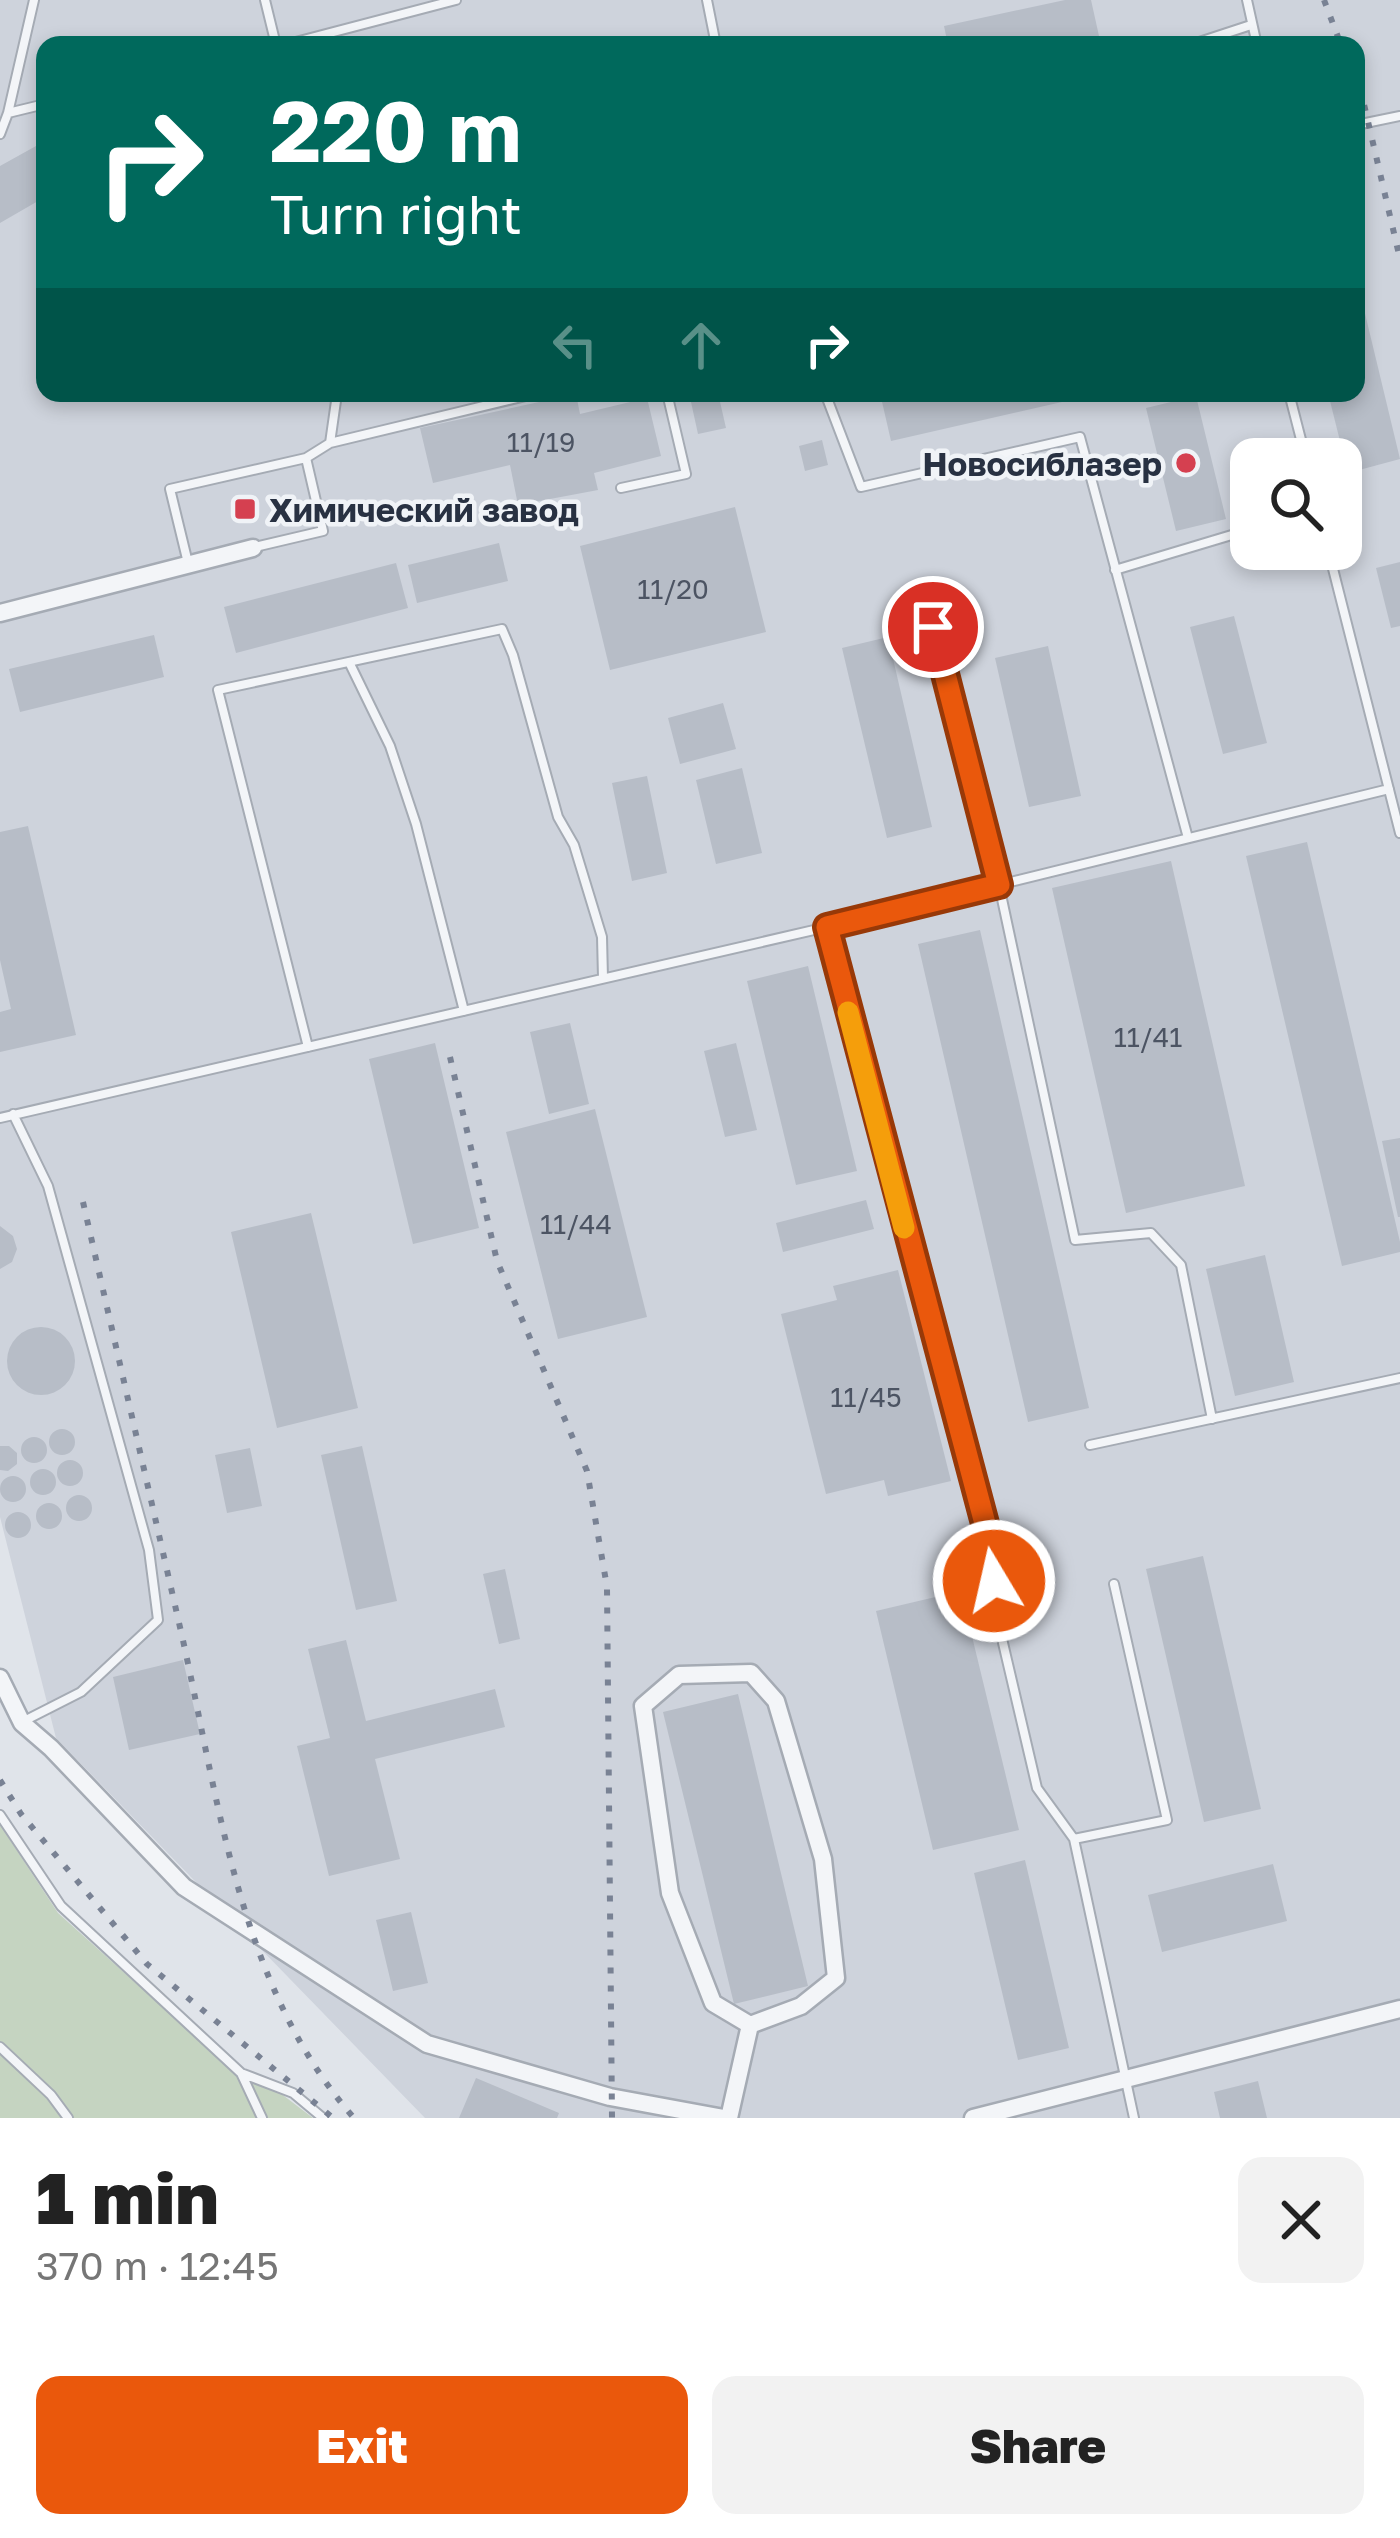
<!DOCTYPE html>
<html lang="en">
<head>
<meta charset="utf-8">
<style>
	:root { --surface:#fff; --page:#f2f2f2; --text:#222; --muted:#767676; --accent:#ea580c }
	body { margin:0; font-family:"Golos Text",sans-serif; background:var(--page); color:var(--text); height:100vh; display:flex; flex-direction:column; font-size:45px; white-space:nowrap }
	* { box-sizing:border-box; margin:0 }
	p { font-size:39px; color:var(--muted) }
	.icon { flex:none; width:66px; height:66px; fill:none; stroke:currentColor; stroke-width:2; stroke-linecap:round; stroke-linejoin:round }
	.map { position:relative; height:2118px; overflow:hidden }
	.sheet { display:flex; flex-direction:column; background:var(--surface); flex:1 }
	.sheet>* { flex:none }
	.hud { position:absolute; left:36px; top:36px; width:1329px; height:366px; border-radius:24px; box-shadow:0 6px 18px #0003; background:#00695c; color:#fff; overflow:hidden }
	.tools { position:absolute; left:1230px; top:438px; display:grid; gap:24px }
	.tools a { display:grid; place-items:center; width:132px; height:132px; border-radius:24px; background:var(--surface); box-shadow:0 6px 18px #0003; font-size:60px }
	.pin { position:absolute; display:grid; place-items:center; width:102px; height:102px; color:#fff; margin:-51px; border:6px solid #fff; border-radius:50%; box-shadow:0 3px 12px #0007 }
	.me { position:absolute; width:132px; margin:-66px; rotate:351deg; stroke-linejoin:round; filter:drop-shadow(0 0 9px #0008) }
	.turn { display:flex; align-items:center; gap:42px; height:252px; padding:0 36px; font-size:54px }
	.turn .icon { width:156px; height:156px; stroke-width:2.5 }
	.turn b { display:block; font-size:84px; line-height:102px }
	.lanes { display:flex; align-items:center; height:114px; padding:0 36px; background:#0003; justify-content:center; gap:60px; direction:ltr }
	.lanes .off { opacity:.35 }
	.round { display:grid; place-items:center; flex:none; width:126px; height:126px; border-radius:24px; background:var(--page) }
	.headline { display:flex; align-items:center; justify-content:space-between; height:204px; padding:0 36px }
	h1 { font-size:72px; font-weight:800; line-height:90px }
	.primary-button { display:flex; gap:24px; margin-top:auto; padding:24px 36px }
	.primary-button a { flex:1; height:138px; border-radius:24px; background:var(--accent); color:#fff; font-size:48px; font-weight:800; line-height:138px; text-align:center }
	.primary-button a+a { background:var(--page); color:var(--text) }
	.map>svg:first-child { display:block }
</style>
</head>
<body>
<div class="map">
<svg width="1400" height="2118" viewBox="0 0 1400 2118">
	<rect width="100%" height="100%" fill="#e0e4ea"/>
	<path fill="#ced3dc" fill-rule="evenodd" d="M0,0H1400V2118H425L56,1738L0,1517ZM45,45H1356V393H45ZM1251,459H1341V549H1251Z"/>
	<path fill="#c5d4c1" d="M0,1825L58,1913L241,2078L267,2083L313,2118H0Z"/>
	<path fill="#b7bdc7" d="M1065,0H1091L1101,45H948L944,26Z
		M36,146L45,162V197L0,223V166Z
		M1356,276L1400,459L1348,473L1328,393H1356Z
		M689,393H718L726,428L698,434Z
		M880,393H1074L1075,399L891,441Z
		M576,394L580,414L647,398L661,456L594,473L598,490L518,505L510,465L433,483L420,428Z
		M1196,396L1226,519L1176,531L1146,408Z
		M822,440L828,465L805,471L799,446Z
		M735,507L766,632L610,670L580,546Z
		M499,543L508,581L417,603L408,565Z
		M1400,562V626L1391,628L1376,568Z
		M396,563L408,608L236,653L224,607Z
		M1234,616L1267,743L1223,754L1190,627Z
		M154,635L164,677L20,712L9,669Z
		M888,637L932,827L887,838L842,648Z
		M1048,646L1081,796L1029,807L995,658Z
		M723,703L736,749L680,764L668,718Z
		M742,768L762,853L716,864L696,780Z
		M647,776L667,873L632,881L612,783Z
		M28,826L76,1035L0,1052V1012L11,1009L0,960V832Z
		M1307,842L1400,1242V1252L1342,1266L1246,856Z
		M1171,861L1245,1186L1126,1213L1052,888Z
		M980,930L1089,1408L1028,1422L918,944Z
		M808,966L857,1171L796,1185L747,981Z
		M570,1023L589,1104L549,1114L530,1032Z
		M435,1043L479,1228L413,1244L369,1059Z
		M736,1043L757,1130L725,1137L704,1051Z
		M595,1109L647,1317L558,1339L506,1132Z
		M1400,1138V1217H1398L1382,1141Z
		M866,1200L874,1229L783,1252L776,1223Z
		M311,1213L358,1408L277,1428L231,1232Z
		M0,1226L13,1236L17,1249L12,1262L0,1269Z
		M1265,1255L1294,1382L1235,1396L1206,1269Z
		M898,1270L951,1481L888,1496L884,1480L826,1494L781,1314L837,1300L833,1286Z
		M7 1361a34 34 0 1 1 68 0a34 34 0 1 1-68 0Z
		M49 1442a13 13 0 1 1 26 0a13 13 0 1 1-26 0Z
		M21 1450a13 13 0 1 1 26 0a13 13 0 1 1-26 0Z
		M0,1446H9L17,1453V1464L8,1471L0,1470Z
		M362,1446L397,1601L356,1610L321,1455Z
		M250,1448L262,1506L227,1513L215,1455Z
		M57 1473a13 13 0 1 1 26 0a13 13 0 1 1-26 0Z
		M30 1482a13 13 0 1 1 26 0a13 13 0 1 1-26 0Z
		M0 1489a13 13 0 1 1 26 0a13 13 0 1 1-26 0Z
		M66 1508a13 13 0 1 1 26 0a13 13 0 1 1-26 0Z
		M36 1516a13 13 0 1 1 26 0a13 13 0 1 1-26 0Z
		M5 1525a13 13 0 1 1 26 0a13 13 0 1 1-26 0Z
		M1203,1556L1261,1809L1204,1822L1146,1569Z
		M505,1569L520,1639L499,1644L483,1574Z
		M961,1591L1019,1830L933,1850L876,1611Z
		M346,1640L366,1721L495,1689L505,1727L375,1759L400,1859L329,1876L297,1746L330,1738L308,1649Z
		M183,1660L200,1734L129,1750L113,1677Z
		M738,1694L808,1986L734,2004L663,1712Z
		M1025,1860L1069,2048L1018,2060L974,1873Z
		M1273,1864L1287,1921L1162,1952L1148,1895Z
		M411,1912L428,1983L393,1991L376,1920Z
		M476,2078L559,2113L557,2118H459Z
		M1258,2081L1267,2118H1220L1214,2092Z"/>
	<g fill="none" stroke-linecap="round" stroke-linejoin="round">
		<g stroke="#a5abb4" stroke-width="12">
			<path id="lane" d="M265,0L276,45
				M707,0L716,45
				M1247,0L1257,45
				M284,45L456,0
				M1190,45L1251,25
				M8,113L34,0
				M1356,125L1400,116
				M0,134L8,113L45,104
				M825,393L861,487L1080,437L1188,838
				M1289,393L1306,459
				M337,394L330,443L538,393
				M306,458L330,443
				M621,488L686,474L667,393
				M1328,549L1400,833
				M188,563L170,489L306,458L323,531L255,547
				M1115,570L1235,534
				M933,627L999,885L1075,1240L1151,1233L1181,1265L1212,1419
				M349,662L390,746L416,824L464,1011
				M827,927L992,1550L996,1613L1037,1788L1074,1839L1134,2118
				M308,1047L218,690L502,629L513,655L558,817L574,845L602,937L603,978
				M13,1114L48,1186L149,1550L158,1620L81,1692L22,1722
				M0,1118L827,927L1389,789
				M1090,1445L1400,1378
				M0,1815L61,1906L241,2073
				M1074,1839L1167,1820L1114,1584
				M0,2047L51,2095L68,2118
				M262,2118L241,2073L293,2093L323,2118"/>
		</g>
		<g stroke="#a5abb4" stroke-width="21">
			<path id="street" d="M0,613L253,548
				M751,1673L776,1701L823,1859L836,1978L801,2006L750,2025L713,2003L670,1893L643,1706L679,1675Z
				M0,1678L22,1723L51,1748L184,1887L427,2044L610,2097L724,2118
				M729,2118L750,2025
				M973,2118L1400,2009"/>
		</g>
		<use href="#lane" stroke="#f3f5f8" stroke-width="8"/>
		<use href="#street" stroke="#f3f5f8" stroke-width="16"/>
		<path stroke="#798294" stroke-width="6" stroke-dasharray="6 12" stroke-linecap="butt" d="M1324,0L1341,45
			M1356,70L1400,259
			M450,1057L497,1261L587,1471L607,1587L612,2118
			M83,1202C116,1347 149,1491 182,1636C219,1801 239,1987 354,2118
			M0,1780L21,1814L147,1964L333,2118"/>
	</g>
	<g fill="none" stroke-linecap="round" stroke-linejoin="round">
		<g stroke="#983908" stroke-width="30">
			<path id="route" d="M933,627L999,885L827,927L992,1550L994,1581"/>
		</g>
		<use href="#route" stroke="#ea580c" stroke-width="21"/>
		<path stroke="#f59e0b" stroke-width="21" d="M848,1012L904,1228"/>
	</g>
	<g fill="#d54050" stroke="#f0f3f7" stroke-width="4.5">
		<circle cx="1186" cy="463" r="12"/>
		<rect x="233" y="497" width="24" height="24" rx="6"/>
	</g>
	<g text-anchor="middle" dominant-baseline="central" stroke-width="9" stroke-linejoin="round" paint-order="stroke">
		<g font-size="27" fill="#4c5463">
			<text x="541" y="442">11/19</text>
			<text x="673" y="589">11/20</text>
			<text x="1148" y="1037">11/41</text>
			<text x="576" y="1224">11/44</text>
			<text x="866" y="1397">11/45</text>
		</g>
		<g font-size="33" font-weight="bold" fill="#283142" stroke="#f0f3f7" text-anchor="end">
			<text x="1162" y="463">Новосиблазер</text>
			<text x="269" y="509" text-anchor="start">Химический завод</text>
		</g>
	</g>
</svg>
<div class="tools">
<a><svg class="icon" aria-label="search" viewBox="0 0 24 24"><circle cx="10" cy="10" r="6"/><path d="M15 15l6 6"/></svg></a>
</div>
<div class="pin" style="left:933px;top:627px;background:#d93025"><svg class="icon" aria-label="arrive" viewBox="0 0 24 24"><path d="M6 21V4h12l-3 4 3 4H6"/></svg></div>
<svg class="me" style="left:994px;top:1581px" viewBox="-20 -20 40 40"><circle r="17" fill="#ea580c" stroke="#fff" stroke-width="3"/><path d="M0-11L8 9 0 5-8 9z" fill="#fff"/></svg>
<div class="hud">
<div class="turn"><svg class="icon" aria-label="right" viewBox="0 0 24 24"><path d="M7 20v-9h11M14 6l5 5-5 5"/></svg><div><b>220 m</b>Turn right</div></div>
<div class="lanes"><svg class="icon off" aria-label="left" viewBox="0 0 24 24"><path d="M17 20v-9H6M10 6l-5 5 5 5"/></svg><svg class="icon off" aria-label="ahead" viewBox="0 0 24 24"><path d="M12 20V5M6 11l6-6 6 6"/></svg><svg class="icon" aria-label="right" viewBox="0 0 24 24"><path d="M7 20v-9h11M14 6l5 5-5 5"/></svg></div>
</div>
</div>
<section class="sheet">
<div class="headline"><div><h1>1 min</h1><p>370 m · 12:45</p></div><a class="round"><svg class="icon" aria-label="close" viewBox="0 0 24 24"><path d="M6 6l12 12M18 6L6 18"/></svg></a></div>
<div class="primary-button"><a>Exit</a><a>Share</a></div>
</section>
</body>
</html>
